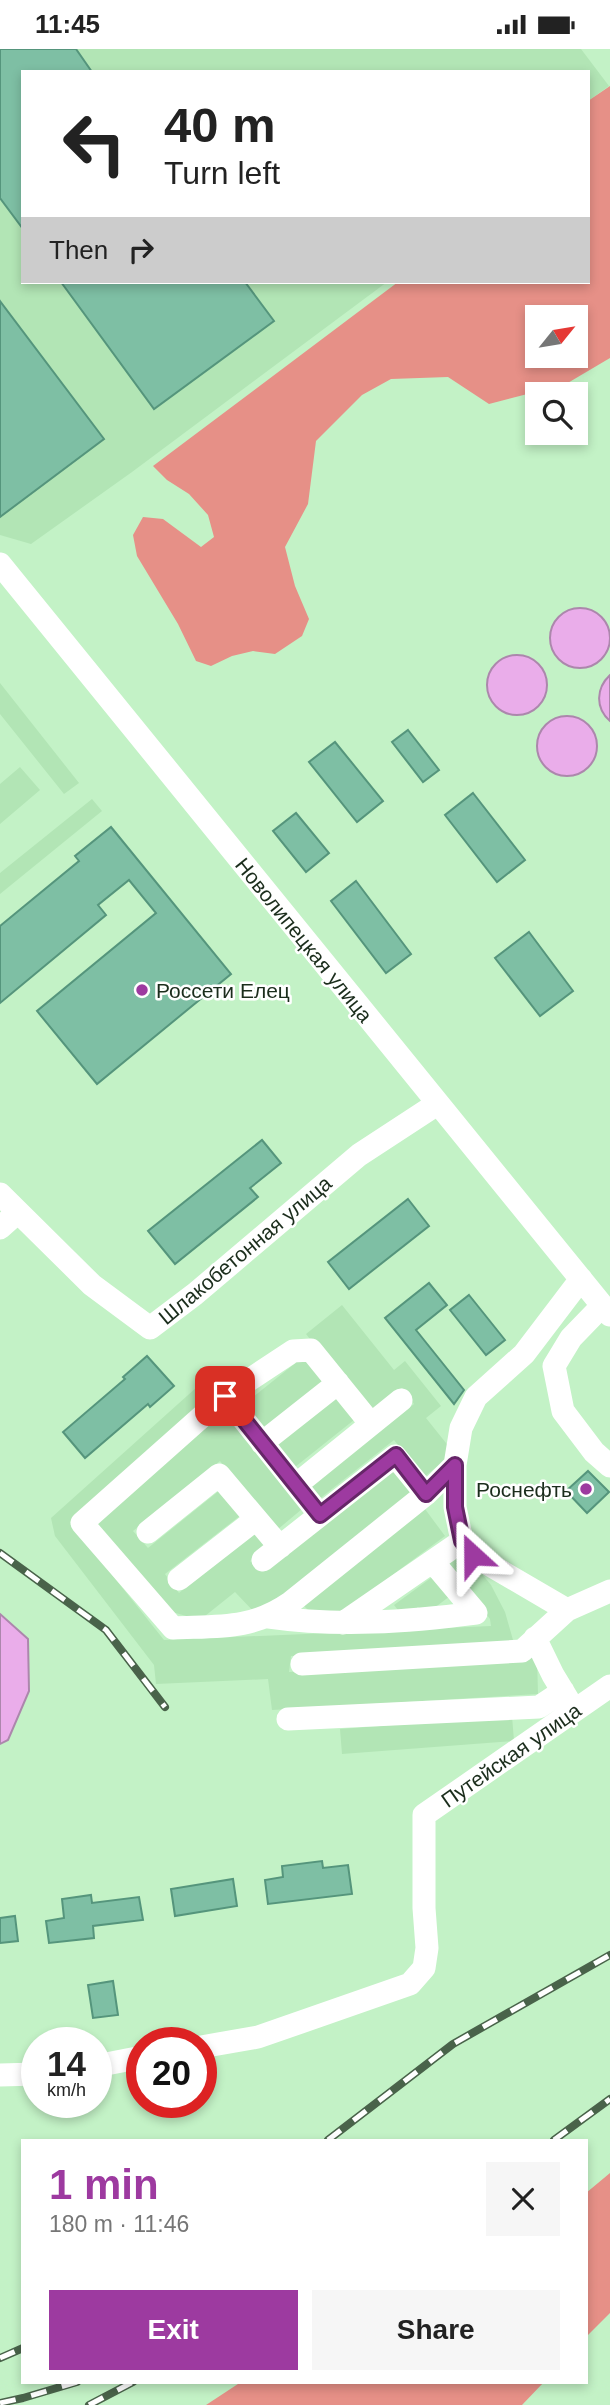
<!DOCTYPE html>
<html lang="en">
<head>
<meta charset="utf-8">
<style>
	:root { --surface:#fff; --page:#f6f6f6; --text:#222; --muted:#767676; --accent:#9d3aa0 }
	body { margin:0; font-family:Helvetica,sans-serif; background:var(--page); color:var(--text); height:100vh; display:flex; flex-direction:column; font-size:26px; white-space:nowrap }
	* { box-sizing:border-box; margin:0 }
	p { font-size:23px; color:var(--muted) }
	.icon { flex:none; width:38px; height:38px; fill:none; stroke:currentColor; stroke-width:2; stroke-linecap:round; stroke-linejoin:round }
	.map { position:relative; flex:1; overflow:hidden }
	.details { position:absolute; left:21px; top:2090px; width:567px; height:245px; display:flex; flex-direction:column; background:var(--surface); border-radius:0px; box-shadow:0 4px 10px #0003 }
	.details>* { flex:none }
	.hud { position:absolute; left:21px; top:21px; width:569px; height:214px; border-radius:0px; box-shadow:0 4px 10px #0003; background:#fff; color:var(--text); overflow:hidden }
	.needle { width:46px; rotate:60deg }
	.tools { position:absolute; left:525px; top:256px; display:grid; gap:14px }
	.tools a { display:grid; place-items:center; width:63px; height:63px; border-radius:0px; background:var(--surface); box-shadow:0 4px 10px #0003; font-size:35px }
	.speed { position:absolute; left:21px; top:1978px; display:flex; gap:14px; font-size:35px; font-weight:700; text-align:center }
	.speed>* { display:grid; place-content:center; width:91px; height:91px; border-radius:50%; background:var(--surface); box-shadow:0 4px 10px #0003; line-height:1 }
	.speed small { font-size:18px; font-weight:400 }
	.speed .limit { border:10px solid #d22; background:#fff; color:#111 }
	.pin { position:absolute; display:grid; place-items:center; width:60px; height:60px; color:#fff; margin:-30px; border-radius:14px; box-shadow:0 4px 10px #0006 }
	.me { position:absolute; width:77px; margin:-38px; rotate:336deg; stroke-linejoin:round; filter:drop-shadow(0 0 5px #0008) }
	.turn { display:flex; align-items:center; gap:24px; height:147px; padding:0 28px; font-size:32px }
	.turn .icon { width:91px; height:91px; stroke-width:2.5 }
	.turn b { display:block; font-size:49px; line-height:60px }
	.then { display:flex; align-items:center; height:66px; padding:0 28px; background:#0003; gap:14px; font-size:26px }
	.round { display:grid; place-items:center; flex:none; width:74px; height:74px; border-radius:0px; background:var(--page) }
	.overview { display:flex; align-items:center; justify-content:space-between; height:119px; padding:0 28px }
	h1 { font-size:42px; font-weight:800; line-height:52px; color:var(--accent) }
	.action { display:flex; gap:14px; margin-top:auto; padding:14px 28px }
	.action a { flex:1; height:80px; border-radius:0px; background:var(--accent); color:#fff; font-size:28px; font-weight:800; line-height:80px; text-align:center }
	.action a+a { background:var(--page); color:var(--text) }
	.status { display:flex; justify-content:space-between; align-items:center; height:49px; padding:0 35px; background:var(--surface); direction:ltr }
	.status svg { height:19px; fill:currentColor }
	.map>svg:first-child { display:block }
</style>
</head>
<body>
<div class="status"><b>11:45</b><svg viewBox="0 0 49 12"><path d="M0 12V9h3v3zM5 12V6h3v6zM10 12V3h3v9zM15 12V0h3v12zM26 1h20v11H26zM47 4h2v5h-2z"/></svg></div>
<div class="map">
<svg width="610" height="2356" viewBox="0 0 610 2356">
	<rect width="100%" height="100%" fill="#c3f2c6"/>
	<path fill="#b2e5b5" d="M0,0H581L609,37L588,52V23H23V233H387L132,423L31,495L0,486Z
		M0,634L79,734L64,745L0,665Z
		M20,718L40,741L0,775V735Z
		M92,750L102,762L0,845V824Z
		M342,1256L394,1321L405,1312L441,1357L426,1369L454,1404L424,1428L394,1391L318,1451L308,1438L414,1355L402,1339L369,1365L306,1285Z
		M303,1308L323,1333L262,1383L242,1357Z
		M207,1329L218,1339L70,1473L164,1591L491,1577L490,1570L447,1514L463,1502L491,1536L505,1563L513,1591L507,1595L291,1607L289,1623L537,1608L538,1645L272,1661L268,1630L156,1635L154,1616L55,1487L51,1469Z
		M335,1346L354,1371L290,1422L271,1398Z
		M226,1363L302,1460L277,1481L220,1412L133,1482L148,1499L220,1441L241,1466L165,1525L179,1544L254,1481L269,1497L250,1512L261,1522L397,1418L416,1443L257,1566L235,1543L200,1571L162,1560L92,1469Z
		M425,1460L445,1487L336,1568L313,1566L303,1556Z
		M435,1526L450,1547L425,1566L418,1558L404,1569L394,1556Z
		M512,1667L514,1692L342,1705L340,1680Z"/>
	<path fill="#e69087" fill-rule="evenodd" d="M610,37V309L566,335L489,355L448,328L391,330L362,346L316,392L308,455L285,498L295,537L309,570L302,587L275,605L253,602L232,607L211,617L196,612L178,575L137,507L133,486L143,468L163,470L201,498L214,488L208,466L189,445L167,431L153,417L398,233H588V52ZM537,268H576V306H537Z
		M610,2124V2264L586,2288V2144Z
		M241,2333H544L522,2356H206Z"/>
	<path fill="#eaadea" stroke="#ac87ac" stroke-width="2" d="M550 589a30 30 0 1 1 60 0a30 30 0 1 1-60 0Z
		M487 636a30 30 0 1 1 60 0a30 30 0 1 1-60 0Z
		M610,626V672C595,659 596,639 610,626Z
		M537 697a30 30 0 1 1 60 0a30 30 0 1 1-60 0Z
		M0,1565L28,1590L29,1642L8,1691L0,1695Z"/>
	<path fill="#7ebfa4" stroke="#55957c" stroke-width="2" d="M0,0H76L92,23H23V180L0,149Z
		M61,233H245L274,272L154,360Z
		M0,252L104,390L0,468Z
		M408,681L439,721L423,733L392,693Z
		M335,693L383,752L357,773L309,713Z
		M473,744L525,811L497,833L445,766Z
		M296,764L329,804L306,823L273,782Z
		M111,778L231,925L97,1035L37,962L156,864L129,831L98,856L106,866L0,954V877L79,812L75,807Z
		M356,832L411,905L386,924L331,852Z
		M529,883L573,942L540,967L495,909Z
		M262,1091L281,1114L250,1139L258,1148L175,1215L148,1182Z
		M408,1150L429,1177L349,1240L328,1213Z
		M429,1234L447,1256L416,1281L464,1341L454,1355L385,1269Z
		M469,1246L505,1291L486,1306L450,1261Z
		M147,1307L174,1337L150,1358L148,1355L85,1409L63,1383L125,1330L123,1328Z
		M588,1422L609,1443L587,1464L566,1442Z
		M322,1812L323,1819L348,1816L352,1845L268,1855L265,1831L283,1828L282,1817Z
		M233,1830L237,1857L175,1867L171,1840Z
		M91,1846L92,1854L139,1848L143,1871L93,1877L94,1889L49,1894L46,1872L64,1869L62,1850Z
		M15,1867L18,1892L0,1894V1869Z
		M113,1932L118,1966L93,1969L88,1936Z"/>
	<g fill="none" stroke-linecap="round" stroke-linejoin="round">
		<path stroke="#fff" stroke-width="23" d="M0,515L610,1266
			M0,1145L92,1236L150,1279L195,1245L359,1106L437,1055
			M0,1179L18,1163
			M602,1257L571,1289L554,1317L563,1362L594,1403L610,1417
			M225,1347L320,1466
			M371,1375L311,1301L293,1302L225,1347L82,1474L173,1579C218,1577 251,1581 290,1554L426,1445L455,1416
			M262,1394L338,1334
			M296,1436L401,1351
			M148,1483L219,1426L280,1498
			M263,1511L395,1407L426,1445
			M179,1530L256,1470
			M567,1561L473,1506L462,1492L455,1458V1416L461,1379L476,1348L524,1305L581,1230
			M269,1568C339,1578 407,1573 476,1564L433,1513
			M343,1574L462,1492
			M535,1589L553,1626L570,1654
			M302,1615L522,1602L567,1561L610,1542
			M288,1670L539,1658L563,1642
			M201,1998L258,1988L410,1935L424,1919L427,1899L424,1859V1766L610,1637
			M96,2017L142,2008
			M0,2026L37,2025"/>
		<g stroke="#49634a" stroke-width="8">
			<path id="rail" d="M0,1504L106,1581L165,1658
				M328,2091L453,1995L610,1906
				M554,2091L610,2050
				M0,2309L23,2299
				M0,2354L23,2349L77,2333
				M89,2356L133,2333"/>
		</g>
		<use href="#rail" stroke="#fff" stroke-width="5" stroke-dasharray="16" stroke-linecap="butt"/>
	</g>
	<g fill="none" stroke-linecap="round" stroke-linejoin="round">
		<g stroke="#662668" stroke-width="18">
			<path id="route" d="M225,1347L320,1466L396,1406L426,1445L455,1416V1458L462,1492L473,1506"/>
		</g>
		<use href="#route" stroke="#9d3aa0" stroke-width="12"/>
	</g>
	<g fill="#9d3aa0" stroke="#fff" stroke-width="2.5">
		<circle cx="142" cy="941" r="7"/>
		<circle cx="586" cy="1440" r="7"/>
	</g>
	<g text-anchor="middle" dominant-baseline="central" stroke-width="5" stroke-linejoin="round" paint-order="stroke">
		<g font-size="21" fill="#1b2d1c" stroke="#fff">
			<text transform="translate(304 891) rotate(51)">Новолипецкая улица</text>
			<text transform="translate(245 1201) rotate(-40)">Шлакобетонная улица</text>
			<text transform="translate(511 1706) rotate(-35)">Путейская улица</text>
		</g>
		<g font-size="21" fill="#1b2d1c" stroke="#fff" text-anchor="start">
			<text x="156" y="941">Россети Елец</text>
			<text x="572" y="1440" text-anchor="end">Роснефть</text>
		</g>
	</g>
</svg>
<div class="tools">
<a><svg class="needle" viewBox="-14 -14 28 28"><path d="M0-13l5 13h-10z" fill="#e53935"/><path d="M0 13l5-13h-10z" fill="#767676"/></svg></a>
<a><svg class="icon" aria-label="search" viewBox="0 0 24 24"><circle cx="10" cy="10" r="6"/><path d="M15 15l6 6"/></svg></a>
</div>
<div class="speed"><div>14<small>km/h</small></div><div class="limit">20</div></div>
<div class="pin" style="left:225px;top:1347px;background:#d93025"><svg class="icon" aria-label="arrive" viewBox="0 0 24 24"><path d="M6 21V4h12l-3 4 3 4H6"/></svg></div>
<svg class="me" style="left:473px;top:1506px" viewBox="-20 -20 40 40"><path d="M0-17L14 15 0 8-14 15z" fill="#9d3aa0" stroke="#fff" stroke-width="4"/></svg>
<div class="hud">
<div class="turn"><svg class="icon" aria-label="left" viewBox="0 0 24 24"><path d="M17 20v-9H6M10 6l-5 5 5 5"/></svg><div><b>40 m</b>Turn left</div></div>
<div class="then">Then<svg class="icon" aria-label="right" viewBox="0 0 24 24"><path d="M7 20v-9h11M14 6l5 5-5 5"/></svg></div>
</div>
<section class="details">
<div class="overview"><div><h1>1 min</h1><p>180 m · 11:46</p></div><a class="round"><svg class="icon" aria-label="close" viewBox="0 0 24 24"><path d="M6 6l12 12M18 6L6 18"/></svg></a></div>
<div class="action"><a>Exit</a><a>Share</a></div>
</section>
</div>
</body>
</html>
